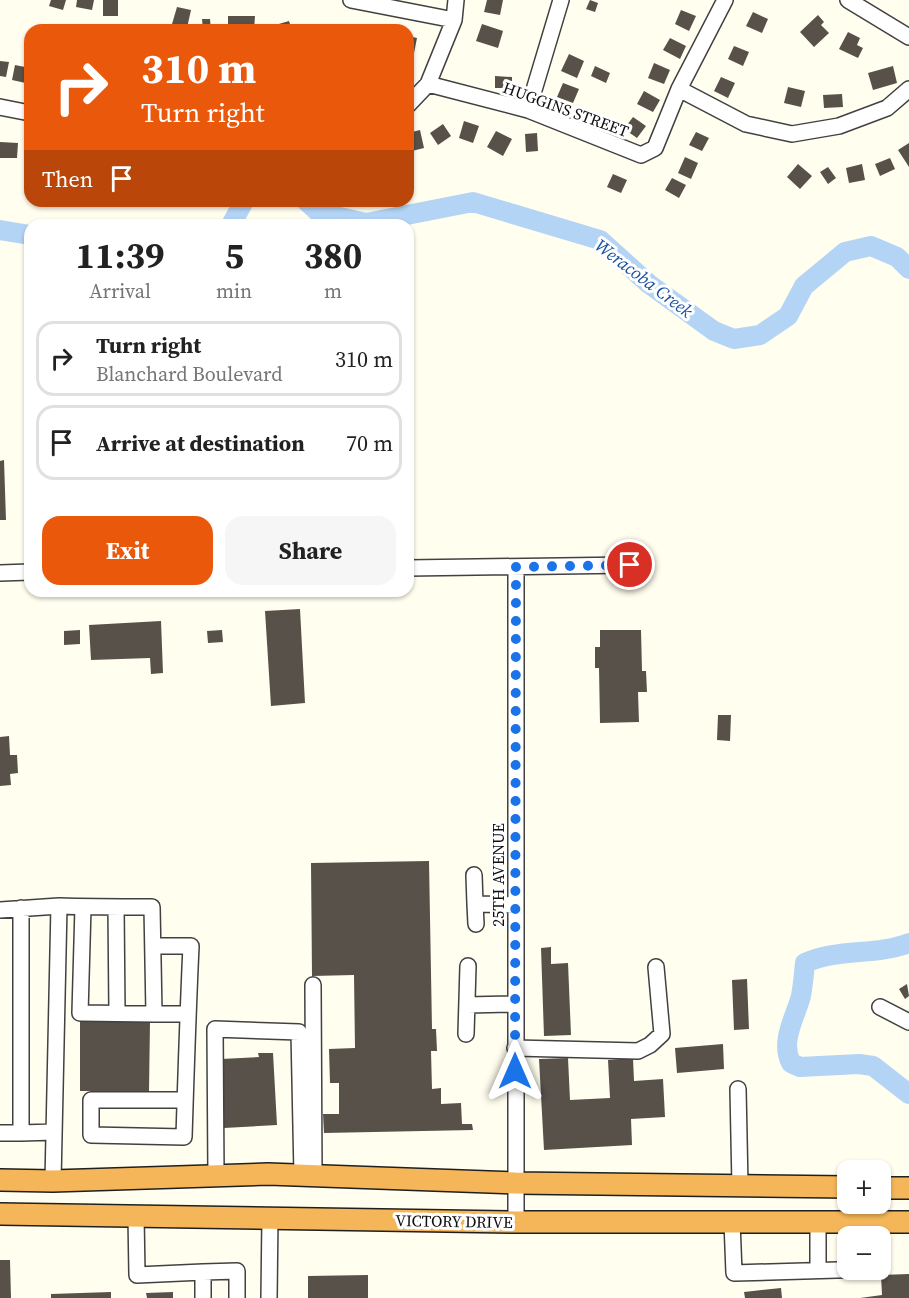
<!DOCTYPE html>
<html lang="en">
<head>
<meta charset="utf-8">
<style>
	:root { --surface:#fff; --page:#f6f6f6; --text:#222; --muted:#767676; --line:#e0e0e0; --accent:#ea580c }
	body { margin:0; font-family:"Source Serif 4",serif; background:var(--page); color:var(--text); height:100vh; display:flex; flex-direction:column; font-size:22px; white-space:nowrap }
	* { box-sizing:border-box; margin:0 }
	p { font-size:20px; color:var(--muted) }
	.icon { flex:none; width:33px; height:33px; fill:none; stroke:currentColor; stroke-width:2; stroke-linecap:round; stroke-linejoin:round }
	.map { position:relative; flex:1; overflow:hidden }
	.panel { position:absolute; left:24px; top:219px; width:390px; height:378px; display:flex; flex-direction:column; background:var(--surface); border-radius:18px; box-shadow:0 2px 4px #0004 }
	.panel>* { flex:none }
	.top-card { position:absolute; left:24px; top:24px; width:390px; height:183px; border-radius:18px; box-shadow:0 2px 4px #0004; background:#ea580c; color:#fff; overflow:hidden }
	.buttons { position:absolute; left:837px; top:1160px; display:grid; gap:12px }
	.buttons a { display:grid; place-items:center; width:54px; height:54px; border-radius:12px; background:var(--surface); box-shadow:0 2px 4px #0004; font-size:30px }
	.pin { position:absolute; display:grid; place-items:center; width:51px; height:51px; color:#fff; margin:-26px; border:3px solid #fff; border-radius:50%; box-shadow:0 2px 6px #0007 }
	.me { position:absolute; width:66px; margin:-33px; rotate:0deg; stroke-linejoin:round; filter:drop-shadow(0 0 4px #0008) }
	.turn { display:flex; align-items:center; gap:21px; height:126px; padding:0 18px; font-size:27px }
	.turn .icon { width:78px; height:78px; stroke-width:2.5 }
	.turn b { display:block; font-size:42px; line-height:51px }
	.then { display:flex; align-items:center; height:57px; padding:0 18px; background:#0003; gap:12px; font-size:22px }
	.eta { display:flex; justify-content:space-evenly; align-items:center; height:102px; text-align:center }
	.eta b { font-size:36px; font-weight:700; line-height:42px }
	.primary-button { display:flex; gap:12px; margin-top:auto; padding:12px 18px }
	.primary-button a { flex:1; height:69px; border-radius:18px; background:var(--accent); color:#fff; font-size:24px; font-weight:700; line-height:69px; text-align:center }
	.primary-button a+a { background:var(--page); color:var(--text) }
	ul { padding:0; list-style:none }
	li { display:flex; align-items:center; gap:18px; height:75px; margin:0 12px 9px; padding:0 6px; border:3px solid var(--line); border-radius:18px }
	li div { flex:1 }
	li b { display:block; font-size:22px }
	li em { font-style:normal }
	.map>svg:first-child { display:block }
</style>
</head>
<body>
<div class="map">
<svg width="909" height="1298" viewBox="0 0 909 1298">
	<rect width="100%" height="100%" fill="#fffeef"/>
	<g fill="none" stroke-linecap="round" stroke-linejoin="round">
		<path stroke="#b4d4f6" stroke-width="20" d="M306,201L318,212L366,223L473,202L600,240L649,284L714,331L734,339L760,335L788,316L804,286L845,252L871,246L897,257L909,269
			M231,225L244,201
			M0,230L30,235
			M909,943C875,956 839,948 805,963C804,974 803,985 801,996C795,1018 780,1041 791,1063L800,1067L859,1064L873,1066L909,1094"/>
	</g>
	<path fill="#57514a" d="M51,0H66L63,10L49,6Z
		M77,0H94L92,10L76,7Z
		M103,0H118V16H103Z
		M487,0H503L500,15L484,12Z
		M590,0L598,3L595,12L586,9Z
		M177,7L191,10L187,28L172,24Z
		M681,10L696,16L689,31L675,24Z
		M753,12L768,19L762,33L746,26Z
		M818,15L824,22L821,25L829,33L814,47L800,32Z
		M228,16H255L254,30H228Z
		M202,19H210L211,30H203Z
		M289,21L292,30H273L272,26Z
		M482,24L503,31L498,48L476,41Z
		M848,32L860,38L857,45L863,48L858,58L839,49Z
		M408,36L417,38L414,53L408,52Z
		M670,38L686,46L680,59L663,50Z
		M734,46L749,52L743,66L728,59Z
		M569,54L584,61L577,78L561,71Z
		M0,61L9,62L6,77L0,76Z
		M654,63L670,70L664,84L648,78Z
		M15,65L30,68V84L12,80Z
		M595,66L610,73L606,83L591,76Z
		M893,66L897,83L873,90L868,73Z
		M495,76L512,77V88H495Z
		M721,77L735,83L728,98L714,91Z
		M563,83L579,89L573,103L557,97Z
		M788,87L805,91L801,107L784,103Z
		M644,91L660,100L653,112L637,104Z
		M842,94L843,107L824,108L823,95Z
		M633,117L646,126L637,138L624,129Z
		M464,121L479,126L473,143L459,138Z
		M443,124L451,136L438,145L430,133Z
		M420,130L424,148L408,152V133Z
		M496,131L512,139L503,156L487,147Z
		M696,132L709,138L702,151L689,145Z
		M537,133L538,151L526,152L525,134Z
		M25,137L30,138V153H24Z
		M0,142L18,143L17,158H0Z
		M909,143V167L898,150Z
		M685,157L698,163L691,179L678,173Z
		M890,158L895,169L880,176L875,164Z
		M798,164L812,176L800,189L787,177Z
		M862,164L865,180L849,183L846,168Z
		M828,167L836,178L828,184L820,172Z
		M613,174L627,180L621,193L607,187Z
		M672,178L686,185L679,198L665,190Z
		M4,460L6,520H0V461Z
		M300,609L305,703L271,706L265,611Z
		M161,621L163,673L151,674L150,658L91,660L89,625Z
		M80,630V644L64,645V631Z
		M222,630L223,642L208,643L207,631Z
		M600,630H641L642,671H646L647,692H638L639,722L600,723L599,668H595V647H600Z
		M718,715H731L730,741L717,740Z
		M9,736L10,755H17L18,773L10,774L11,785L0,786V737Z
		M429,861L432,1029H436L437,1051H431L432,1089L441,1088V1104L461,1103L462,1124H472L473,1130L324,1133L323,1114H339V1083H330L329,1049L355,1048L354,975L312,976L311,863Z
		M551,947V964L568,963L571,1035L544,1036L541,948Z
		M747,979L749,1029L734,1030L732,980Z
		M907,984L909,996L905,999L899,989Z
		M80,1021H150L149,1091H80Z
		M723,1044L724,1069L677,1073L675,1048Z
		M258,1053H273L277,1125L224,1128L221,1059L259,1057Z
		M568,1058L570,1100L610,1098L608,1060L633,1058L634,1081L663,1079L665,1117L631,1119L632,1145L544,1150L539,1059Z
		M0,1260H10L11,1298H0Z
		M909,1274V1298H860L882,1295L881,1275Z
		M368,1275V1298H308V1276Z
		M781,1288L782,1298H745L744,1292Z
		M111,1292V1298H51V1294Z
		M173,1292V1298H147L146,1293Z"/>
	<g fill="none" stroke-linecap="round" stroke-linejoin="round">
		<g stroke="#414141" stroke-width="18">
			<path id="minor" d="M351,0L454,20
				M848,0L909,37
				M428,84L528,110L641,155L655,148L679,89L725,0
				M679,89L746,124L792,134L839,126L887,108L909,89
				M408,105L428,84L454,20L456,0
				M0,107L30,113
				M528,110L561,0
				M408,568L630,565
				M0,573L30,572
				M474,875L475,904L516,905
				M475,904L476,924
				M59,906C90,907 121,907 152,907L154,1014L80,1013L83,907
				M116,907L117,1013
				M0,910L59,906L53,1181
				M153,946H191C188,1010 186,1073 184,1137L91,1135V1100H185
				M313,985L314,1176
				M467,1005L515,1004
				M880,1007L909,1022
				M154,1014H188
				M466,1034L468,966
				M515,1048L638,1051L650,1045L662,1034L656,967
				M738,1089L740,1186
				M0,1133H21V908
				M21,1133L54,1132
				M216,1176L215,1029L299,1032L302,1175
				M136,1216L137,1275L203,1272V1298
				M818,1221V1270
				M516,1222V567
				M732,1222L734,1273L871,1269
				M203,1272L237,1271V1298
				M269,1298L270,1217"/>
		</g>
		<g stroke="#1f1f1f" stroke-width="24">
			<path id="highway" d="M0,1180L53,1181L268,1174L515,1183L848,1187
				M880,1188H909
				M0,1214L516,1222H909"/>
		</g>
		<use href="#minor" stroke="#fff" stroke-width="15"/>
		<use href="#highway" stroke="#f4b659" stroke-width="21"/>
	</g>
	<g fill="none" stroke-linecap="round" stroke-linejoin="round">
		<path stroke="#1a73e8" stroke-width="10" stroke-dasharray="0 18" d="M515,1071L516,567L630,565"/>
	</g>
	<g text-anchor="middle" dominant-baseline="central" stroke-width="6" stroke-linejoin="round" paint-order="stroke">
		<g font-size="16" fill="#0e0e0e" stroke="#fff">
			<text transform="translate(566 109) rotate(20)">HUGGINS STREET</text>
			<text transform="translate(498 875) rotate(-90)">25TH AVENUE</text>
			<text transform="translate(454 1221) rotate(1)">VICTORY DRIVE</text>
		</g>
		<g font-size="18" font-style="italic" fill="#1750a0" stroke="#fff">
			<text transform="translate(644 278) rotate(37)">Weracoba Creek</text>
		</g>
	</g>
</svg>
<div class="buttons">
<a>+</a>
<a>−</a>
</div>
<div class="pin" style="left:630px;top:565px;background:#d93025"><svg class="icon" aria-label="arrive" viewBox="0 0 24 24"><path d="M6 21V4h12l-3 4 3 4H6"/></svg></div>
<svg class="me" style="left:515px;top:1071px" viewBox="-20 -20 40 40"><path d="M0-17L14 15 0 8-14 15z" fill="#1a73e8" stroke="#fff" stroke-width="4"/></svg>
<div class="top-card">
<div class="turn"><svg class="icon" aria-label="right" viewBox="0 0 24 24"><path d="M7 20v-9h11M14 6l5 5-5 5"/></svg><div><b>310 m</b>Turn right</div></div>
<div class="then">Then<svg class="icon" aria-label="arrive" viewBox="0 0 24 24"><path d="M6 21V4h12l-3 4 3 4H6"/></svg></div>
</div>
<section class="panel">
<div class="eta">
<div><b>11:39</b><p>Arrival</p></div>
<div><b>5</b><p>min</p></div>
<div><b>380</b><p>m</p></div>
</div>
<ul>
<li><svg class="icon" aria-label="right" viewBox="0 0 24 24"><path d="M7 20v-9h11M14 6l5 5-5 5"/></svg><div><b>Turn right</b><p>Blanchard Boulevard</p></div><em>310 m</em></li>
<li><svg class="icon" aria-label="arrive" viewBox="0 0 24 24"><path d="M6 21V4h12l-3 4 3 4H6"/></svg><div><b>Arrive at destination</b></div><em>70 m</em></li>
</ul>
<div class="primary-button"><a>Exit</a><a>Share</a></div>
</section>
</div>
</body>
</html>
